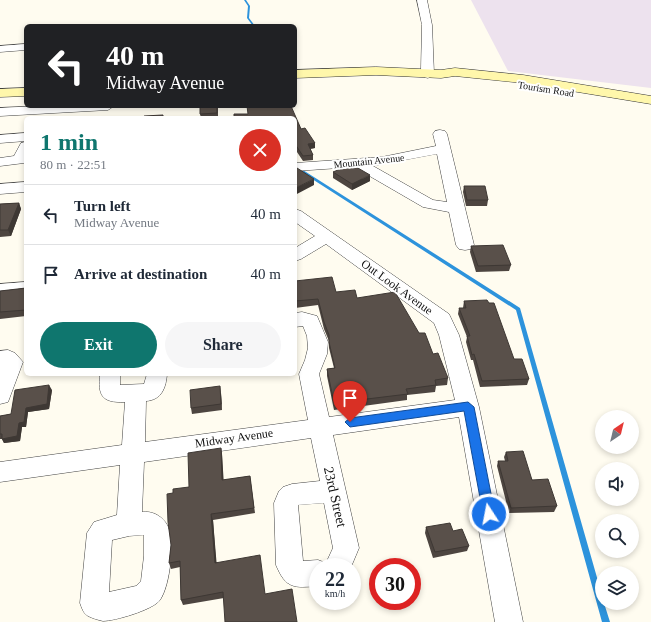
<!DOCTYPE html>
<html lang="en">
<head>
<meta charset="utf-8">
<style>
	:root { --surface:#fff; --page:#f6f6f7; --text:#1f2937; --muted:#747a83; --line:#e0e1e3; --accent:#0f766e }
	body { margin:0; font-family:"Times New Roman",serif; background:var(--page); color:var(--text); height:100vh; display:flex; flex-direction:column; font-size:15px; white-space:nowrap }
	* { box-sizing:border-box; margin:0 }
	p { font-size:13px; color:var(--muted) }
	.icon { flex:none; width:22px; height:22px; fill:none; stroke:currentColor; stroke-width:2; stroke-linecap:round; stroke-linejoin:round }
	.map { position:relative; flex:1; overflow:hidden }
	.drawer { position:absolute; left:24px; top:116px; width:273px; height:260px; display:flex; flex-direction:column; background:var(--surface); border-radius:6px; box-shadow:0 2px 6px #0003 }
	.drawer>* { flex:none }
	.top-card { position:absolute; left:24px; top:24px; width:273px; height:84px; border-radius:6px; box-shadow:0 2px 6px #0003; background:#202124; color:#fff; overflow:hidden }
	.needle { width:26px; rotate:35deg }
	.buttons { position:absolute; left:595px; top:410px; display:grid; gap:8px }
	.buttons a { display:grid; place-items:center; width:44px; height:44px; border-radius:50%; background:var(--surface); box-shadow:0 2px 6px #0003; font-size:20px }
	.speed { position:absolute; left:309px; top:558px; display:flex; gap:8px; font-size:20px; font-weight:700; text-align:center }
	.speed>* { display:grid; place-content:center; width:52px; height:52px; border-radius:50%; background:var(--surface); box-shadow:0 2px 6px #0003; line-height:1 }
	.speed small { font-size:10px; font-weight:400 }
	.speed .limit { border:6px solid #d22; background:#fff; color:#111 }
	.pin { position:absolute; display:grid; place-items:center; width:34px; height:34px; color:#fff; margin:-41px -17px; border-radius:50% 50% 50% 0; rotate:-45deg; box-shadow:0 0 4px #0007 }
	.pin .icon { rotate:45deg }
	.me { position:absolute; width:44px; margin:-22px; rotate:349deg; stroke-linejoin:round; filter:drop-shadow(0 0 3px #0008) }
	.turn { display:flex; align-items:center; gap:14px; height:84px; padding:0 16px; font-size:18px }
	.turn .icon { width:52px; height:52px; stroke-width:2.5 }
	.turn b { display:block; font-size:28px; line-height:34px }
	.round { display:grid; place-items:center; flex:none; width:42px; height:42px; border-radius:21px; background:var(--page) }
	.overview { display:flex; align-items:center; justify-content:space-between; height:68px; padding:0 16px }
	h1 { font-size:24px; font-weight:800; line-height:30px; color:var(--accent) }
	.button { display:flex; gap:8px; margin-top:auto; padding:8px 16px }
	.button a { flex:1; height:46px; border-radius:24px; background:var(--accent); color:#fff; font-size:16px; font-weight:800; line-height:46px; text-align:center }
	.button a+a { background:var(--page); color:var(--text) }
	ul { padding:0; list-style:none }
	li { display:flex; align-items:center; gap:12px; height:60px; padding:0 16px; border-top:1px solid var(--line) }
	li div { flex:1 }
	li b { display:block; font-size:15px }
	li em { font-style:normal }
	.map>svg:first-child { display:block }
</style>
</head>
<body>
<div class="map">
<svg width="651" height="622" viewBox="0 0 651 622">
	<rect width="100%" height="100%" fill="#fffcf0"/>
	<path fill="#ede2ee" d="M471,0H651V88L508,71Z"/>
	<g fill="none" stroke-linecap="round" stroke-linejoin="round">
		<path fill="#2d93dc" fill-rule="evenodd" d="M244,0H246L250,6L249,18L255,26H253L247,18L248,6Z
			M295,165L520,308L602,595V603H604L610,622H602L516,310L295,168Z"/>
		<g stroke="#424242" stroke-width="1">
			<path id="minor" d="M417,0H427L432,25L434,74L428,78L424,77L421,70L422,25Z
				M26,44V50L0,52V46Z
				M37,106H114L108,110L0,116V108Z
				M440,130L445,131L447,134L474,245L471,249L465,250L459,249L456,245L449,212L423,207L354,167L295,171V163L382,157L436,146L433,134L435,131ZM437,154L447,202L433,200L373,166Z
				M26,133V141L0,143V135Z
				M26,142V160L24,163L0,166V158L14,156L21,143Z
				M26,182V192L0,194V184Z
				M295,209L301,211L449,314L459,335L479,407L523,622H495L459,417L333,435L359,548L351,567H318V586C294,588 286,589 276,565L274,503L279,491L283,487L292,484L320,481L311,438L144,462L142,512C152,511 160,515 166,523C176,538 170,586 160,600C153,610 114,621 103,621C98,620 92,618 88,616C83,613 82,608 80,603L87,533L94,522L117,515L120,465L0,482V462L122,445L125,402C101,403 98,395 100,374H120V385L144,384L147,374H167C166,387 162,400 146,401L145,442L308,420L299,374L305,360L308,348L307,336L303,326L295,327V313L302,312L317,316L328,342L327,354L319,374L329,417L455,400L439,335L434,323L326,244L301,259L295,261V248L315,236L295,222ZM324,503L333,548L326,563L318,560L303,561L298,505ZM144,535V556L141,581L136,586L109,592L112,540L129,536Z
				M26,282V294L0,296V284Z
				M8,350L15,353L23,362L8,402L0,404V351Z"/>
		</g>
		<g stroke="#313131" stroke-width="1">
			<path id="secondary" d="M376,67L441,70L455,68L523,75L651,96V104L523,83L455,76L441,78L376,75L295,78V70Z
				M26,88V96L0,97V89Z"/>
		</g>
		<use href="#minor" fill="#fff" fill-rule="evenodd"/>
		<use href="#secondary" fill="#fff7ab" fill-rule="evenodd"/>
	</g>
	<path fill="#4d4540" d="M218,106V118H201L200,114Z
		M295,118L301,129L315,143V148L310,149L313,155V160L303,161L295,149Z
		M333,172L370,181L352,190L333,178Z
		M464,186L488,200L487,206H466L463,192Z
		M19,203L21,209L11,236L0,237V204Z
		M471,246L511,265L509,271L476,272L470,252Z
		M295,281L357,298L419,333L448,378L447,385L436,386L435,392L407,395V400L334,410L327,376V369L334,368L329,348V341L324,329L318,305L295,308Z
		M26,288V316L0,319V291Z
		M464,301L514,359L529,379L527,385L480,387L473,360H471L466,342L467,337L458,314L459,308H463Z
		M52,390L49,409L28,412L26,427H22L20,441L4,443L2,439H0V416L11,414Z
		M221,393L222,410L192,414L191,408Z
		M221,448L222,454L223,480L250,476L255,513L213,520L216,562L265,594L297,622L224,598L183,605L181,600L180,567L171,569L169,563L171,545L173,493L189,487Z
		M506,452L557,506L554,512L509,513L497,466L498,461H505L504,457Z
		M426,527L453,531L469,546L467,551L433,558L425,533Z"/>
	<path fill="#3e3834" d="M315,143V148L308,149V144Z
		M370,175V181L352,190V184Z
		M314,179V185L295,195V188Z
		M19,203L21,209L11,236L8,230Z
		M49,385L52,390L49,409L28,412L26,427H22L20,441L4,443L2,439L19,423L26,408Z
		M220,386L221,393L222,410L221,404Z
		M221,448L222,454L224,486L222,480Z
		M211,514L213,520L217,568L215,563Z"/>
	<path fill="#59504a" stroke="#3e3834" d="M200,106H217V113L200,114Z
		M247,106H291L301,129L305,128L315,143L308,144L313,155L303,156L295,144V118H234V114H248Z
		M163,115V118H144V116Z
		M351,164L370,175L352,184L333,172Z
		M297,168L314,179L295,188V169Z
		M464,186H485L488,200H467Z
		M19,203L8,230H0V204Z
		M503,245L511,265L478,266L471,246Z
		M332,277L336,292L355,290L357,298L395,292L419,333H425L433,354L438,353L448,378L435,380L436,385L406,389L408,394L334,403L327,369L335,368L329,342V335L324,322L318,299L295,301V281Z
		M26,288V310L0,312V291Z
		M487,300L489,303H494L514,359H522L529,379L482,381L474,354L472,355L467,336H470L459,308H466L464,301Z
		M49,385L47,404L26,408L24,422L19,423L17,436L2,439V434H0V416L11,414L15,390Z
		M220,386L221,404L191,408L190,390Z
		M221,448L222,480L250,476L254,508L211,514L215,563L260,555L265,594L292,589L297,622H225L223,592L181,600L180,561L169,563L171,545L168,522L167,494L173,493V489L189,487L188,453Z
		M523,451L532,480L548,479L557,506L511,508L498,461H508L506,452Z
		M450,523L453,531L462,529L469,546L435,552L426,527Z"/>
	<path fill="#1a73e8" stroke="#114b97" d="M468,402L474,407L495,514L493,518L489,520L485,518L483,514L464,411L350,427L345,422L350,418Z"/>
	<g text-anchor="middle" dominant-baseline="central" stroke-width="4" stroke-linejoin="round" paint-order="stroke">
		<g font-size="10" fill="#0f0f0f" stroke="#fff">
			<text transform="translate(546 89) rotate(9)">Tourism Road</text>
			<text transform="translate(369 161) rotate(-6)">Mountain Avenue</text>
		</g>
		<g font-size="12" fill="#0f0f0f" stroke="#fff">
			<text transform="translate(397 287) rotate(36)">Out Look Avenue</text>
			<text transform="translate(234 438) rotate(-8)">Midway Avenue</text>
		</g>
		<g font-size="14" fill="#0f0f0f" stroke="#fff">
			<text transform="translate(335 497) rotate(77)">23rd Street</text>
		</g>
	</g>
</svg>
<div class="buttons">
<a><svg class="needle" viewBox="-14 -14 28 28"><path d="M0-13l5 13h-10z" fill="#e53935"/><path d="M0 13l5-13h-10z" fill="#747a83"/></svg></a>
<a><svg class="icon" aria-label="sound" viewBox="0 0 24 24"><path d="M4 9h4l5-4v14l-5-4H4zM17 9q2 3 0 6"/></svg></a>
<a><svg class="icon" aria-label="search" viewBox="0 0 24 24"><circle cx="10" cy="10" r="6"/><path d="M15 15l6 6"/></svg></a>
<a><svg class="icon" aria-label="layers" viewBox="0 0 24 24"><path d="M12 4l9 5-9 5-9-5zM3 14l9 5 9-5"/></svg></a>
</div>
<div class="speed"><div>22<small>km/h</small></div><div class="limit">30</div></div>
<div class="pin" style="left:350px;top:422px;background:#d93025"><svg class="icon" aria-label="arrive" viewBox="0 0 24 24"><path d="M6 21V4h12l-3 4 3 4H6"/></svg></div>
<svg class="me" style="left:489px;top:514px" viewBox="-20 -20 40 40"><circle r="17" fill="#1a73e8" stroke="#fff" stroke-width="3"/><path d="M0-11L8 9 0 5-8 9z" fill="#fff"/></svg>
<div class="top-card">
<div class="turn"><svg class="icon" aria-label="left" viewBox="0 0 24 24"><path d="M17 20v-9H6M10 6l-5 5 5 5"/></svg><div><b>40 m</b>Midway Avenue</div></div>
</div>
<section class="drawer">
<div class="overview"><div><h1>1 min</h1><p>80 m · 22:51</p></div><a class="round" style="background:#d93025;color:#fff"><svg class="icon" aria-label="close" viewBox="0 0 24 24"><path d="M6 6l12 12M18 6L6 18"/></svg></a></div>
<ul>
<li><svg class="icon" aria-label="left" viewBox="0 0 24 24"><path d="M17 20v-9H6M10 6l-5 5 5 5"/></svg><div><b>Turn left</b><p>Midway Avenue</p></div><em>40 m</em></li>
<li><svg class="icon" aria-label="arrive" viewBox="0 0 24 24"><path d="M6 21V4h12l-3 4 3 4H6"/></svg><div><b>Arrive at destination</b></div><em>40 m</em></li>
</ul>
<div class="button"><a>Exit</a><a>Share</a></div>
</section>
</div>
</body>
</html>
